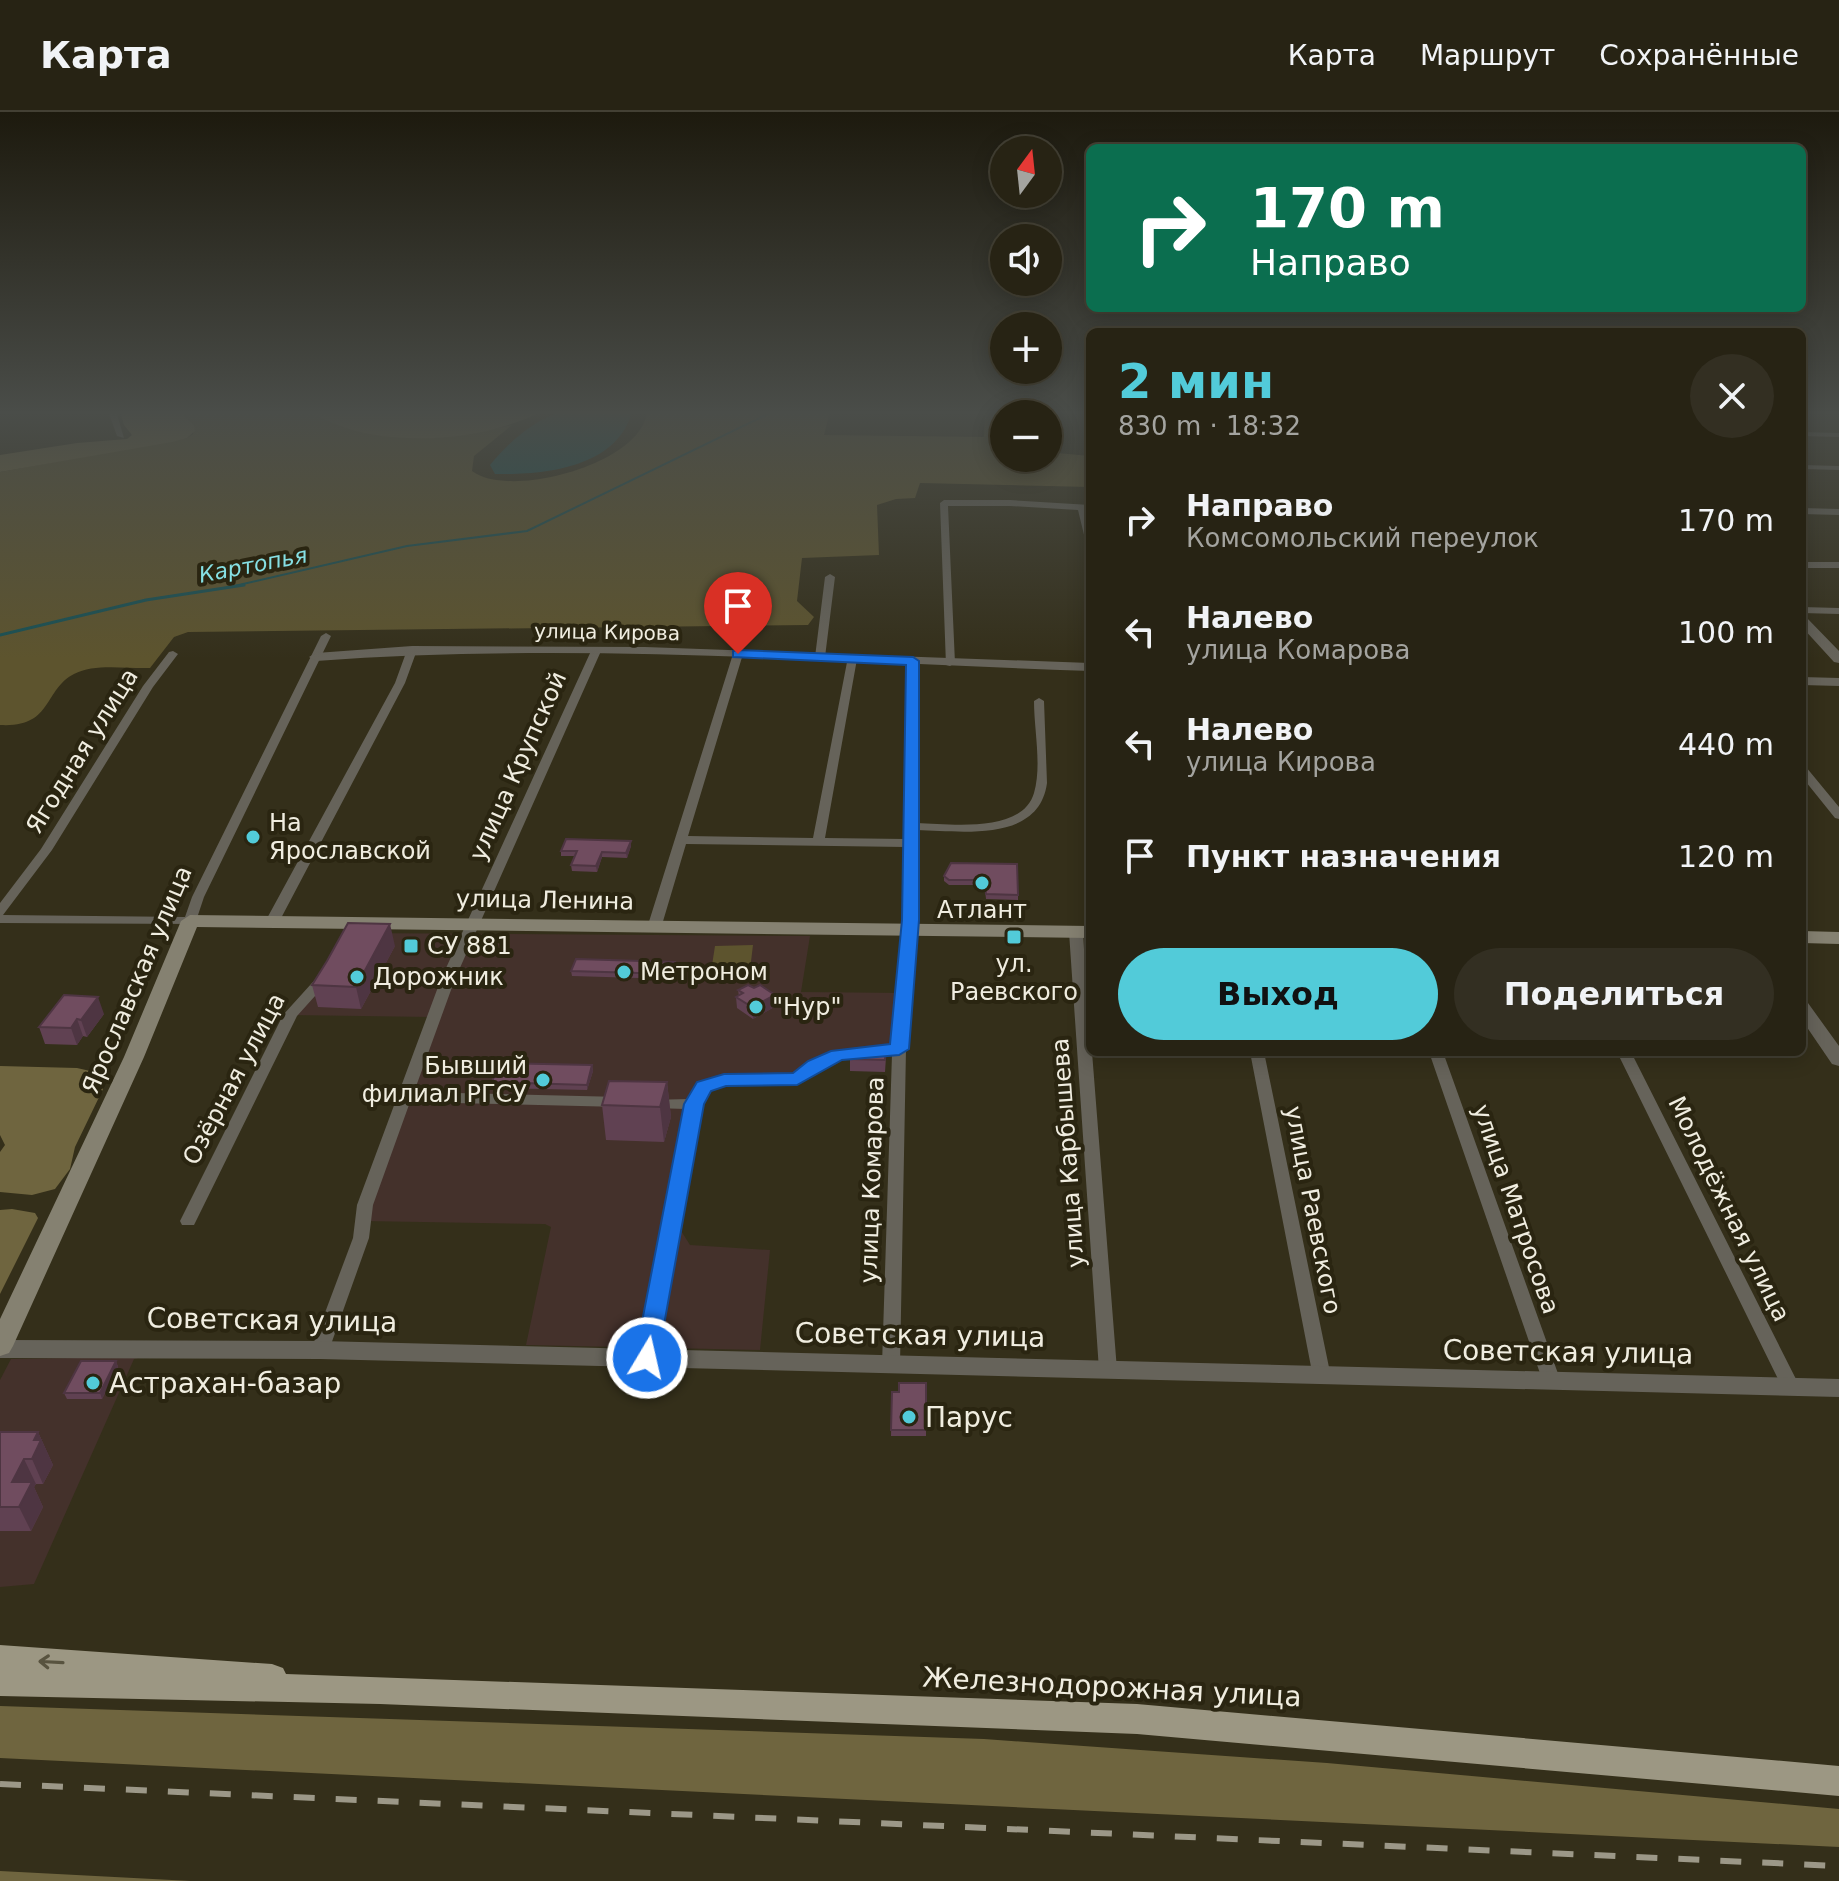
<!DOCTYPE html>
<html lang="ru">
<head>
<meta charset="utf-8">
<style>
	:root { --surface:#272314; --page:#332f22; --text:#f1f3f6; --muted:#a4a4a0; --line:#434034; --accent:#52cbd9 }
	body { margin:0; font-family:"DejaVu Sans",sans-serif; background:var(--page); color:var(--text); height:100vh; display:flex; flex-direction:column; font-size:30px; white-space:nowrap }
	* { box-sizing:border-box; margin:0 }
	p { font-size:26px; color:var(--muted) }
	.icon { flex:none; width:44px; height:44px; fill:none; stroke:currentColor; stroke-width:2; stroke-linecap:round; stroke-linejoin:round }
	.map { position:relative; flex:1; overflow:hidden }
	.sheet { position:absolute; left:1086px; top:216px; width:720px; height:728px; display:flex; flex-direction:column; background:var(--surface); border-radius:12px; box-shadow:0 4px 20px #0003,0 0 0 2px var(--line) }
	.sheet>* { flex:none }
	.hud { position:absolute; left:1086px; top:32px; width:720px; height:168px; border-radius:12px; box-shadow:0 4px 20px #0003,0 0 0 2px var(--line); background:#0b6e4f; color:#fff; overflow:hidden }
	.needle { width:52px; rotate:15deg }
	.fabs { position:absolute; left:990px; top:24px; display:grid; gap:16px }
	.fabs a { display:grid; place-items:center; width:72px; height:72px; border-radius:50%; background:var(--surface); box-shadow:0 4px 20px #0003,0 0 0 2px var(--line); font-size:40px }
	.pin { position:absolute; display:grid; place-items:center; width:68px; height:68px; color:#fff; margin:-82px -34px; border-radius:50% 50% 50% 0; rotate:-45deg; box-shadow:0 0 8px #0007 }
	.pin .icon { rotate:45deg }
	.me { position:absolute; width:88px; margin:-44px; rotate:9deg; stroke-linejoin:round; filter:drop-shadow(0 0 6px #0008) }
	.turn { display:flex; align-items:center; gap:28px; height:168px; padding:0 32px; font-size:36px }
	.turn .icon { width:104px; height:104px; stroke-width:2.5 }
	.turn b { display:block; font-size:56px; line-height:68px }
	.round { display:grid; place-items:center; flex:none; width:84px; height:84px; border-radius:42px; background:var(--page) }
	.head { display:flex; align-items:center; justify-content:space-between; height:136px; padding:0 32px }
	h1 { font-size:48px; font-weight:800; line-height:60px; color:var(--accent) }
	.action { display:flex; gap:16px; margin-top:auto; padding:16px 32px }
	.action a { flex:1; height:92px; border-radius:48px; background:var(--accent); color:#111; font-size:32px; font-weight:800; line-height:92px; text-align:center }
	.action a+a { background:var(--page); color:var(--text) }
	ul { padding:0; list-style:none }
	li { display:flex; align-items:center; gap:24px; height:112px; padding:0 32px }
	li div { flex:1 }
	li b { display:block; font-size:30px }
	li em { font-style:normal }
	header { display:flex; align-items:center; gap:48px; box-sizing:border-box; height:112px; padding:0 40px; background:var(--surface); border-bottom:2px solid var(--line) }
	header strong { font-size:38px }
	nav { display:flex; gap:44px; margin-inline-start:auto; font-size:28px }
	.map>svg:first-child { display:block }
</style>
</head>
<body>
<header>
<strong>Карта</strong>
<nav><a>Карта</a><a>Маршрут</a><a>Сохранённые</a></nav>
</header>
<div class="map">
<svg width="1839" height="1769" viewBox="0 0 1839 1769">
	<rect width="100%" height="100%" fill="#342f1a"/>
	<path fill="#44312b" d="M349,821L810,824L801,880L904,881L899,937L849,940L803,965L713,971L702,992L678,1114L690,1133L770,1138L760,1238L526,1233L551,1115L545,1112L363,1109L432,905L290,903Z
		M142,1245L134,1247L34,1472L0,1475V1268L11,1247Z"/>
	<path fill="#5d542e" d="M179,299H305L328,309L466,322L512,313L474,344L472,359C510,388 644,351 647,299H830L824,323L984,325L985,299H1007V302H1004V346H1048V322L1057,341L1090,344V375L920,371L915,386L896,387L877,393L879,443L802,446L797,489L814,505L808,513L188,520L174,525L150,556C127,557 94,551 74,562C43,578 53,616 0,613V360L187,326L193,322L194,313Z
		M753,833L749,866H710L715,834Z"/>
	<path fill="#6f653f" d="M120,299H179L194,313L195,319L187,326L172,330L0,360V343L77,331L127,327L132,323L124,313Z
		M305,299H543C491,325 425,332 369,322C347,318 325,308 305,299Z
		M0,954L77,956L99,961L103,977L75,1035L70,1057L55,1077L32,1083L0,1080V1040L5,1033L0,1023Z
		M12,1097L35,1101L38,1106L0,1182V1098Z
		M0,1594L984,1627L1327,1651L1839,1697V1735L0,1646Z
		M0,1759L191,1769H0Z"/>
	<path fill="#1a5154" d="M561,299H632C618,356 543,363 495,362L490,353C510,329 532,310 561,299Z"/>
	<g fill="none" stroke-linecap="round" stroke-linejoin="round">
		<path stroke="#1a5154" stroke-width="2" d="M230,475L407,434L527,419L774,299"/>
		<path stroke="#1a5154" stroke-width="3" d="M0,523L146,488L244,473"/>
		<path fill="#66635a" fill-rule="evenodd" d="M108,299H116L124,326L117,324Z
			M1802,320L1839,321V325L1802,324Z
			M1802,353L1839,354V358L1802,357Z
			M1010,388L1090,393V399L1087,398L1090,412V434L1086,431L1078,398L1010,394H948L955,551L950,554L946,553L940,391L944,388Z
			M1802,396L1839,397V403L1802,402Z
			M1802,450H1839V456H1802Z
			M830,462L835,465L825,545L820,548L815,545L825,465Z
			M1802,495L1839,496V502L1802,501Z
			M326,521L331,524L204,785L195,812L0,811V791L41,737L143,574L169,540L173,539L178,542L153,575L52,738L3,803L185,805L192,785L321,524Z
			M412,535L417,538L405,571L279,810L277,813H267L265,810L395,571L407,538Z
			M596,536L601,539L455,867L414,980L621,985L629,990L621,995L410,990L373,1093L369,1126L329,1238L326,1243L320,1245L314,1243L311,1238L353,1126L357,1093L441,867L591,539Z
			M738,539L743,542L688,724L813,726L848,545L857,547L825,726L905,727L909,547L913,546L918,549L917,711C950,712 1022,722 1034,681C1042,653 1034,618 1034,589L1039,586L1044,589L1047,671C1039,731 962,719 917,718V808L906,937L900,1253L897,1258L891,1260L885,1258L882,1253L892,942C869,944 846,944 825,954C815,959 808,968 797,972L725,973L710,978L702,992L656,1246L653,1251L647,1253L641,1251L638,1246L686,997L653,996L645,991L648,988L689,987L699,972L719,965L793,962L810,950L833,940L892,933L903,808L905,735L686,732L661,816L654,820L647,816L733,542Z
			M1802,654L1806,655L1839,695V707L1835,706L1802,665Z
			M1076,816L1083,820L1090,940H1092L1117,1258L1114,1263L1108,1265L1102,1263L1099,1258L1069,820Z
			M326,860L333,864L297,904L196,1109L194,1113H182L180,1109L283,903L321,861Z
			M1250,940H1264L1331,1265L1328,1270L1322,1272L1316,1270L1313,1265Z
			M1429,940H1443L1561,1270L1558,1275L1552,1277L1546,1275L1543,1270Z
			M1617,940H1631L1800,1275L1797,1280L1791,1282L1785,1280L1782,1275Z"/>
		<path fill="#66635a" fill-rule="evenodd" d="M1802,504L1806,505L1839,539V551L1834,550L1802,515Z
			M412,534L645,535L1090,551V559C833,550 573,530 316,549L309,545L316,541Z
			M1802,565L1839,566V574L1802,573Z
			M1802,890L1808,891L1839,934V954L1832,952L1802,908Z
			M0,1228L320,1229L1839,1267V1285L320,1247L0,1246Z"/>
		<path fill="#858171" fill-rule="evenodd" d="M190,803L1090,814V826L197,815L144,945L13,1234L9,1241L0,1244V1207L124,945L181,809Z
			M1802,819L1839,820V832L1802,831Z"/>
		<path fill="#9c9783" fill-rule="evenodd" d="M0,1533L272,1552L283,1556L286,1562L1137,1592L1839,1654V1684L1137,1622L380,1592L0,1584Z"/>
		<path stroke="#9c9888" stroke-width="6" stroke-dasharray="21 21" stroke-linecap="butt" d="M0,1672L1839,1754"/>
	</g>
	<path fill="#604152" d="M631,729V734L627,746L602,745L597,760L572,759L571,753L575,744H561V739Z
		M951,751L1018,783V788L986,787L985,778L976,773H949L944,769V764Z
		M395,834L361,897L318,895L312,873Z
		M675,850V856L672,867L572,864L571,859Z
		M738,878L776,894L753,907L737,896L736,885L739,884Z
		M104,902L87,925L83,924L77,933L45,932L39,915Z
		M886,945L885,960L850,959V947Z
		M592,953L593,959L587,978L493,976L492,970Z
		M667,970L671,1005L664,1030L606,1028L602,993Z
		M116,1249L118,1255L102,1287H67L64,1281Z
		M926,1271V1324H891L892,1280H899Z
		M0,1320H38L53,1353L43,1372H36L34,1375L43,1395L31,1419H0Z"/>
	<path fill="#4e3542" d="M631,729V734L627,746L626,741Z
		M602,740V745L597,760L596,754Z
		M390,812L395,834L361,897L356,875Z
		M775,883L776,894L753,907L752,895Z
		M98,885L104,902L87,925L81,908Z
		M77,907L83,924L77,933L71,916Z
		M592,953L593,959L587,978V973Z
		M667,970L671,1005L664,1030L660,995Z
		M116,1249L118,1255L102,1287L100,1281Z
		M38,1320L53,1353L43,1372L32,1347L34,1328Z
		M24,1347L36,1372L34,1375L43,1395L31,1419L19,1395L12,1370Z"/>
	<path fill="#704c5f" stroke="#4e3542" stroke-width="2" d="M566,727L631,729L626,741L602,740L596,754L571,753L577,739H561Z
		M951,751L1017,752L1018,783L986,782L985,773L976,768H949L944,764Z
		M348,811L390,812L356,875L312,873L327,849Z
		M576,847L675,850L672,862L571,859Z
		M748,873L754,876L760,873L775,883L752,895L736,885L743,881L738,878Z
		M64,883L98,885L81,908L77,907L71,916L39,915Z
		M886,934L885,948L850,947L851,938Z
		M499,951L592,953L587,973L492,970Z
		M609,969L667,970L660,995L602,993Z
		M81,1249H116L100,1281H64Z
		M899,1271H926V1318H891L892,1280H899Z
		M0,1320H38L34,1328H41L32,1347H24L12,1370H32L19,1395H0Z"/>
	<defs><path id="oneway-shaft" d="M-6 0H5M1.5-3L5.5 0L1.5 3" fill="none" stroke-width="1.6" stroke-linecap="round" stroke-linejoin="round" transform="scale(2)"/></defs>
	<use stroke="#58533f" href="#oneway-shaft" transform="translate(51 1550) rotate(-177)"/>
	<linearGradient id="sky" x2="0" y2="1"><stop stop-color="#1d1a0e"/><stop offset="0.55" stop-color="#4a4d49"/><stop offset="1" stop-color="#4a4d49" stop-opacity="0"/></linearGradient>
	<rect width="1839" height="547" fill="url(#sky)"/>
	<path fill="#1a73e8" stroke="#114b97" stroke-width="2" d="M738,538L913,545L919,549V808L909,937L899,943L842,948L797,973L726,974L711,979L704,992L658,1246L655,1252L647,1255L638,1252L635,1246L684,992L697,970L724,962L793,961L808,949L831,939L890,932L902,808L906,553L733,545V539Z"/>
	<g fill="#52cbd9" stroke="#2a2511" stroke-width="3">
		<circle cx="253" cy="725" r="8"/>
		<circle cx="982" cy="771" r="8"/>
		<rect x="1006" y="817" width="16" height="16" rx="4"/>
		<rect x="403" y="826" width="16" height="16" rx="4"/>
		<circle cx="624" cy="860" r="8"/>
		<circle cx="357" cy="865" r="8"/>
		<circle cx="756" cy="895" r="8"/>
		<circle cx="543" cy="968" r="8"/>
		<circle cx="93" cy="1271" r="8"/>
		<circle cx="909" cy="1305" r="8"/>
	</g>
	<g text-anchor="middle" dominant-baseline="central" stroke-width="8" stroke-linejoin="round" paint-order="stroke">
		<g font-size="20" fill="#f0ede0" stroke="#2a2511">
			<text transform="translate(607 520) rotate(1)">улица Кирова</text>
		</g>
		<g font-size="22" font-style="italic" fill="#86e0e4" stroke="#2a2511">
			<text transform="translate(253 453) rotate(-11)">Картопья</text>
		</g>
		<g font-size="24" fill="#f0ede0" stroke="#2a2511">
			<text transform="translate(82 639) rotate(-58)">Ягодная улица</text>
			<text transform="translate(518 654) rotate(-66)">улица Крупской</text>
			<text transform="translate(545 788) rotate(1)">улица Ленина</text>
			<text transform="translate(137 868) rotate(-67)">Ярославская улица</text>
			<text transform="translate(234 967) rotate(-62)">Озёрная улица</text>
			<text transform="translate(1068 1041) rotate(-94)">улица Карбышева</text>
			<text transform="translate(872 1068) rotate(-88)">улица Комарова</text>
			<text transform="translate(1516 1097) rotate(71)">улица Матросова</text>
			<text transform="translate(1729 1097) rotate(64)">Молодёжная улица</text>
			<text transform="translate(1313 1098) rotate(79)">улица Раевского</text>
		</g>
		<g font-size="24" fill="#f0ede0" stroke="#2a2511" text-anchor="start">
			<text x="269" y="711">На<tspan x="269" dy="28">Ярославской</tspan></text>
			<text x="982" y="798" text-anchor="middle">Атлант</text>
			<text x="427" y="834">СУ 881</text>
			<text x="1014" y="852" text-anchor="middle">ул.<tspan x="1014" dy="28">Раевского</tspan></text>
			<text x="640" y="860">Метроном</text>
			<text x="373" y="865">Дорожник</text>
			<text x="772" y="895">"Нур"</text>
			<text x="527" y="954" text-anchor="end">Бывший<tspan x="527" dy="28">филиал РГСУ</tspan></text>
		</g>
		<g font-size="28" fill="#f0ede0" stroke="#2a2511">
			<text transform="translate(272 1208) rotate(1)">Советская улица</text>
			<text transform="translate(920 1223) rotate(1)">Советская улица</text>
			<text transform="translate(1568 1240) rotate(1)">Советская улица</text>
			<text transform="translate(1112 1575) rotate(3)">Железнодорожная улица</text>
		</g>
		<g font-size="28" fill="#f0ede0" stroke="#2a2511" text-anchor="start">
			<text x="109" y="1271">Астрахан-базар</text>
			<text x="925" y="1305">Парус</text>
		</g>
	</g>
</svg>
<div class="fabs">
<a><svg class="needle" viewBox="-14 -14 28 28"><path d="M0-13l5 13h-10z" fill="#e53935"/><path d="M0 13l5-13h-10z" fill="#a4a4a0"/></svg></a>
<a><svg class="icon" aria-label="sound" viewBox="0 0 24 24"><path d="M4 9h4l5-4v14l-5-4H4zM17 9q2 3 0 6"/></svg></a>
<a>+</a>
<a>−</a>
</div>
<div class="pin" style="left:738px;top:542px;background:#d93025"><svg class="icon" aria-label="arrive" viewBox="0 0 24 24"><path d="M6 21V4h12l-3 4 3 4H6"/></svg></div>
<svg class="me" style="left:647px;top:1246px" viewBox="-20 -20 40 40"><circle r="17" fill="#1a73e8" stroke="#fff" stroke-width="3"/><path d="M0-11L8 9 0 5-8 9z" fill="#fff"/></svg>
<div class="hud">
<div class="turn"><svg class="icon" aria-label="right" viewBox="0 0 24 24"><path d="M7 20v-9h11M14 6l5 5-5 5"/></svg><div><b>170 m</b>Направо</div></div>
</div>
<section class="sheet">
<div class="head"><div><h1>2 мин</h1><p>830 m · 18:32</p></div><a class="round"><svg class="icon" aria-label="close" viewBox="0 0 24 24"><path d="M6 6l12 12M18 6L6 18"/></svg></a></div>
<ul>
<li><svg class="icon" aria-label="right" viewBox="0 0 24 24"><path d="M7 20v-9h11M14 6l5 5-5 5"/></svg><div><b>Направо</b><p>Комсомольский переулок</p></div><em>170 m</em></li>
<li><svg class="icon" aria-label="left" viewBox="0 0 24 24"><path d="M17 20v-9H6M10 6l-5 5 5 5"/></svg><div><b>Налево</b><p>улица Комарова</p></div><em>100 m</em></li>
<li><svg class="icon" aria-label="left" viewBox="0 0 24 24"><path d="M17 20v-9H6M10 6l-5 5 5 5"/></svg><div><b>Налево</b><p>улица Кирова</p></div><em>440 m</em></li>
<li><svg class="icon" aria-label="arrive" viewBox="0 0 24 24"><path d="M6 21V4h12l-3 4 3 4H6"/></svg><div><b>Пункт назначения</b></div><em>120 m</em></li>
</ul>
<div class="action"><a>Выход</a><a>Поделиться</a></div>
</section>
</div>
</body>
</html>
